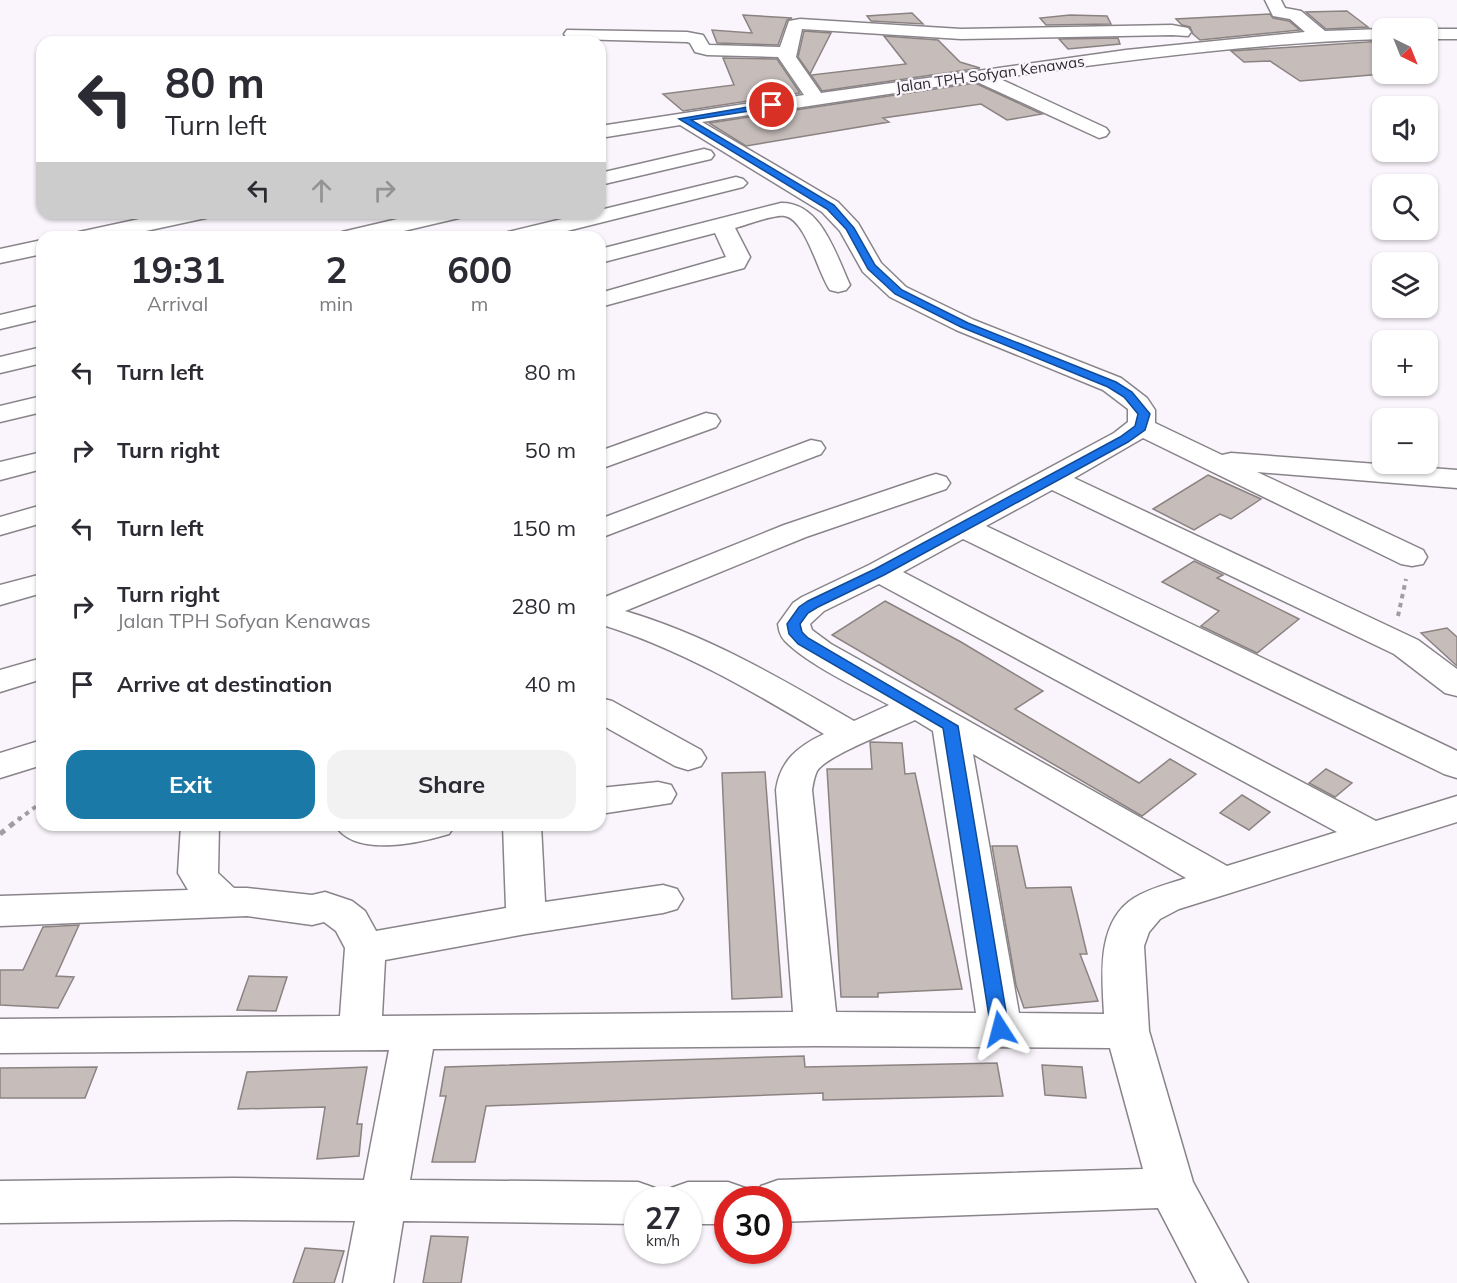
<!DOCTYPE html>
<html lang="en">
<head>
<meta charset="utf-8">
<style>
	:root { --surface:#fff; --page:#f2f2f3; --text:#2b2b33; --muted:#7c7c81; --accent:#1a79a6 }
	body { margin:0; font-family:Mulish,sans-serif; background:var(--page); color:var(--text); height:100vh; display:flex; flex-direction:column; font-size:22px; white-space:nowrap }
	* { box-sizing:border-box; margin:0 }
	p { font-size:20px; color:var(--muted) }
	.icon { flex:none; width:33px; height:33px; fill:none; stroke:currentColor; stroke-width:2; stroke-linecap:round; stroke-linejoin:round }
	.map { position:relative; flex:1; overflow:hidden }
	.sheet { position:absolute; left:36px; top:231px; width:570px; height:600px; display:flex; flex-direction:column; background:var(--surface); border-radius:18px; box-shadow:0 2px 4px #0004 }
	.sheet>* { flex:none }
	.hud { position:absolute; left:36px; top:36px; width:570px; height:183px; border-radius:18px; box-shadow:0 2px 4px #0004; background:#fff; color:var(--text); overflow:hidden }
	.needle { width:39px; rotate:137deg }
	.controls { position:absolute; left:1372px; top:18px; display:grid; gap:12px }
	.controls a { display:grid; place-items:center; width:66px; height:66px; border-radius:12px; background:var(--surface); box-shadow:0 2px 4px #0004; font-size:30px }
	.speed { position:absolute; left:624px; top:1186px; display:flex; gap:12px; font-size:30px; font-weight:700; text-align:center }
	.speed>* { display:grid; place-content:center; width:78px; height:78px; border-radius:50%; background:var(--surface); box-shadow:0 2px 4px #0004; line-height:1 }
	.speed small { font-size:15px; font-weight:400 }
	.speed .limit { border:9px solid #d22; background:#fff; color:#111 }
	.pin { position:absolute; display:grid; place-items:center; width:51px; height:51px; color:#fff; margin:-26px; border:3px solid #fff; border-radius:50%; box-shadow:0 2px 6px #0007 }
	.me { position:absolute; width:66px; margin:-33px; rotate:351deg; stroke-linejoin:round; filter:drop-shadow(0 0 4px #0008) }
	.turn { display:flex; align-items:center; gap:21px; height:126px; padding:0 30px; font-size:27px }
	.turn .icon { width:78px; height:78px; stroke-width:2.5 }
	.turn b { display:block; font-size:42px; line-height:51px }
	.lanes { display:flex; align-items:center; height:57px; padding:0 30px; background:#0003; justify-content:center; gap:30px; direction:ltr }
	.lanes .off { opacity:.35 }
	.eta { display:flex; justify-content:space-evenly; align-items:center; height:102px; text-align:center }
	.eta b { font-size:36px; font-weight:700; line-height:42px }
	.primary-button { display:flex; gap:12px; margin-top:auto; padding:12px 30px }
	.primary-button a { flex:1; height:69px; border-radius:18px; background:var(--accent); color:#fff; font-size:24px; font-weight:700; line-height:69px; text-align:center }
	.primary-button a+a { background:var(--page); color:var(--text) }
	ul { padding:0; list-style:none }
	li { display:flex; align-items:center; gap:18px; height:78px; padding:0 30px }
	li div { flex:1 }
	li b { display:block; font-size:22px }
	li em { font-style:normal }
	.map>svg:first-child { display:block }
</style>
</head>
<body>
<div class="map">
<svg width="1457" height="1283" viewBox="0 0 1457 1283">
	<rect width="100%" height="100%" fill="#faf5fc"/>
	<path fill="#c6bdbb" stroke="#8b8381" stroke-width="1.5" d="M1347,11L1368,27L1326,29L1306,12Z
		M912,13L923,24L871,21L867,16Z
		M1270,14L1273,18L1289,21L1300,30L1200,40L1193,34L1190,27L1182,25L1176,19Z
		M743,15L792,18L787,20L778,45L717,43L712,30L752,33Z
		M1070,15L1107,16L1111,24L1046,25L1040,18Z
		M804,31L831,33L810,74L798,57Z
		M884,36L938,40L960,62L980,68L822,91L811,75L906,64Z
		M1118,38L1120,44L1068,49L1059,39Z
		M1383,41V74L1300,81L1270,61L1244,62L1231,51Z
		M723,58L777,59L800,93L683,111L663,94L734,85Z
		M975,83L1042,114L1007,120L981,104L883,118L889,122L746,146L709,123Z
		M1208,475L1261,499L1231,519L1220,514L1194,530L1153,509Z
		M1194,561L1223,575L1217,578L1299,619L1257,653L1201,626L1219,611L1162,582Z
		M885,601L961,642L1043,691L1015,709L1139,783L1170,759L1196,774L1142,816L832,635Z
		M1447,628L1457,637V666L1421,633Z
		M870,742L902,743L905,774L915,773L962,989L878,993V997H841L827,769H872Z
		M1326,769L1352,783L1335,797L1309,783Z
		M765,772L782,997L732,999L722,773Z
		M1242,795L1270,812L1249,830L1220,813Z
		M992,846H1017L1026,888L1071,887L1087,954H1080L1098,1001L1024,1008L1016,985Z
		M79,925L56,976L74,977L58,1008L0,1005V970H23L43,927Z
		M249,976L287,977L276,1011L237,1010Z
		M804,1056L805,1067L997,1063L1003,1096L823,1100V1093L486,1106L475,1162H432L446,1096H440L445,1067Z
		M1042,1065L1082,1067L1086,1098L1045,1095Z
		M97,1067L85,1098H0V1068Z
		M367,1067L357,1124H362L359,1156L317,1159L325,1107L238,1109L247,1072Z
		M431,1236L468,1237L461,1283H423Z
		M305,1248L344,1251L334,1283H293Z"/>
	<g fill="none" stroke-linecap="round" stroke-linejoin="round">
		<g stroke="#89848a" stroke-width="3">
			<path id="minor" d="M1265,0H1281L1285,8L1301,11L1325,31L1383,29V39C1254,43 1126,60 998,78L1106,128L1109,132L1106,136L1099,138L975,81L702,122L838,202L858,223L881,263L906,287L974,320L1121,378L1147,398L1155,410V423L1222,455L1231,453L1457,470V488L1257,472L1423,550L1427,557L1423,564L1412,566L1401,564L1143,438L1074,478L1418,640L1457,669V696L1445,693L1394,654L1052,490L986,526L1457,751V778L1444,774L963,539L903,572L1376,821L1457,796V822L1179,909L1160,919L1149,932L1144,946L1149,1031L1193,1182L1248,1283H1197L1158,1208L778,1222V1200H755L761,1186L778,1180L1143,1169L1110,1048L816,1046L433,1049L410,1180L638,1182L655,1188L660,1200H638V1224L403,1221L393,1283H343L355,1221L233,1220L0,1223V1181L233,1178L364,1180L389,1050L0,1053V1019L340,1016L345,948L336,931L324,922L312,925L247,916L0,926V896L188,890L178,873L181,825H219L218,873L234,888H247L312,895L325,892L352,901L365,911L376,931L506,908L503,825H541L545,902L663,885L677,889L683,899L677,909L663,913L526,934L385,960L382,1016L793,1012L776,790C780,761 798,746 824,734C752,691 681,649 600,624V599L784,525L926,477L936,474L946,477L950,483L946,489L806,537L625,611C707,635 780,678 854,721L889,705C860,689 807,664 785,641C780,636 779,630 778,624L793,603L802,597L869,565L1114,433L1128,422V409L1103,390L956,330L890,297L863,272L840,231L822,212L680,125L600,138V126L804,95L778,57L707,55L695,52L690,43L687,42L573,39L567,38L564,34L567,30L687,32L703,35L709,45L780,47L789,21L800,19L961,29L1172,25L1188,28L1191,32L1188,36L1172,35L961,39L802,29L796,57L821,93L1126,50L1305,32L1290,19L1273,16ZM879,584L1337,832L1227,866L831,644L812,630L810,624L824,611ZM915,720L933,731L976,1013L836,1012L812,790C813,784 814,777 817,771C827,755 894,730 915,720ZM973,754L1186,878C1169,884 1150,888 1134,898C1096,922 1102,976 1104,1014L1019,1013Z
				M1428,29H1457V39H1428Z
				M704,149L711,151L714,155L711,159L600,185V173Z
				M736,177L743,179L747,183L743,187L543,237H505L508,232L587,213H600V210Z
				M781,203C821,202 836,255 850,285L846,290L838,292L830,290C818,273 806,220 785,216C775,214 746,225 735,228L750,257L744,268L600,307V293L726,257L715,233L600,263V249Z
				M167,213H209L206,218L118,237H76L79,232Z
				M423,213H462L459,218L378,237H339L342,232Z
				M42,240V254L0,263V249Z
				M42,305V319L0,329V315Z
				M42,347V363L0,373V357Z
				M42,396V412L0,422V406Z
				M706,413L716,415L720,421L716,427L600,469V451Z
				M811,440L821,442L825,448L821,454L600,538V519Z
				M42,452V469L0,480V462Z
				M42,505V523L0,535V517Z
				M42,574V593L0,605V585Z
				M42,658V679L0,692V670Z
				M600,698L612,701L701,750L706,758L701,766L688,770L675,766L600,724Z
				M42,740V765L0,778V753Z
				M658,782L671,785L676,794L671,803L600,814V788Z
				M335,825H455L449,834C419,843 355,858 335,825Z
				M688,1182H728L745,1188L750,1200H728V1224H688V1200H666L671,1188Z"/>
		</g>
		<path stroke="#a09ca1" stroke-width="4" stroke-dasharray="4.5 4.5" stroke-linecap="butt" d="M1398,616L1406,579
			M18,820L42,802"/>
		<path stroke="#a09ca1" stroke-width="5" stroke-dasharray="6 6" stroke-linecap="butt" d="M0,834L20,818"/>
		<use href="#minor" fill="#fff" fill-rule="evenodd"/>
	</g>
	<path fill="#1a73e8" stroke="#114b97" stroke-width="1.5" d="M772,103L776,105L775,107L691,120L834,205L854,228L875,265L902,290L968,323L1116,382L1132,392L1150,414L1145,430L1128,442L884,575L818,607L808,613L800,624L802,632L808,638L958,726L1009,1029L1006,1034L1000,1036L994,1034L991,1029L943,728L798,644L789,634L787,624L799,607L808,601L875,569L1120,437L1135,426L1138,414L1124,397L1108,387L961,327L895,294L868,269L846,229L827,209L679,119Z"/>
	<g text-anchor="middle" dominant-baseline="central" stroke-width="4.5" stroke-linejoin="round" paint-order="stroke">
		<g font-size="15" fill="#2b292b" stroke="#faf5fc">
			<text transform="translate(990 74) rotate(-8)">Jalan TPH Sofyan Kenawas</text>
		</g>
	</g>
</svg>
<div class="controls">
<a><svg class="needle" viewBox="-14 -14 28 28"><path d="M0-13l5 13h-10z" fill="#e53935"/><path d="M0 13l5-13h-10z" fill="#7c7c81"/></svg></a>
<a><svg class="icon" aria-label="sound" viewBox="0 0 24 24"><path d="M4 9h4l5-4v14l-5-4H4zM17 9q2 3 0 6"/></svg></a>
<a><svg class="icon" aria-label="search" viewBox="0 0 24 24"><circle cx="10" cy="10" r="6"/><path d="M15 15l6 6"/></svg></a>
<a><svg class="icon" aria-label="layers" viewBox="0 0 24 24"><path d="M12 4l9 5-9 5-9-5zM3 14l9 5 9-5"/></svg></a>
<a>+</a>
<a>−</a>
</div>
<div class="speed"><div>27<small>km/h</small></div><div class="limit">30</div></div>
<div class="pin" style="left:772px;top:105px;background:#d93025"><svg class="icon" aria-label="arrive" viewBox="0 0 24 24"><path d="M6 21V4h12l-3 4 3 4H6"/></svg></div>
<svg class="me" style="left:1000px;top:1029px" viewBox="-20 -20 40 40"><path d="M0-17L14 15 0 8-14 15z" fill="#1a73e8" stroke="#fff" stroke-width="4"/></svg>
<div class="hud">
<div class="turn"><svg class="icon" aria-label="left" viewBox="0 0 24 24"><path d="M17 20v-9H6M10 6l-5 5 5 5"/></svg><div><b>80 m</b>Turn left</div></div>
<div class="lanes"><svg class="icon" aria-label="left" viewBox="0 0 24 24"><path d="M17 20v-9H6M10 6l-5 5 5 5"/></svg><svg class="icon off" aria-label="ahead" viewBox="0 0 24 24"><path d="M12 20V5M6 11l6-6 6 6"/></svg><svg class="icon off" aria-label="right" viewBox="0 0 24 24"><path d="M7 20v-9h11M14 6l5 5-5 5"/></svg></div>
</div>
<section class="sheet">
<div class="eta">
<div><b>19:31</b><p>Arrival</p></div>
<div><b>2</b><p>min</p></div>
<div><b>600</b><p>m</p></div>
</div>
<ul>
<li><svg class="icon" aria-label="left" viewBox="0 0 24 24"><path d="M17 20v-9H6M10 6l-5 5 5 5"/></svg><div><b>Turn left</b></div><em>80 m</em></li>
<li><svg class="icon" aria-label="right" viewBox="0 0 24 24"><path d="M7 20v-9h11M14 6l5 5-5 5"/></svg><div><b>Turn right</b></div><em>50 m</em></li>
<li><svg class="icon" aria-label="left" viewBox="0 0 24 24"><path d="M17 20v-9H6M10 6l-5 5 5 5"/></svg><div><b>Turn left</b></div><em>150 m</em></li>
<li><svg class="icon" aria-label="right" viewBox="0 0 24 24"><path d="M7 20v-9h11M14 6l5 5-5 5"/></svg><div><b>Turn right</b><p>Jalan TPH Sofyan Kenawas</p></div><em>280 m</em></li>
<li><svg class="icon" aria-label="arrive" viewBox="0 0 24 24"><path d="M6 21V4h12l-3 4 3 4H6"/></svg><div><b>Arrive at destination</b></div><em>40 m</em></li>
</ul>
<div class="primary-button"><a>Exit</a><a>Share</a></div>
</section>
</div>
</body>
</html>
